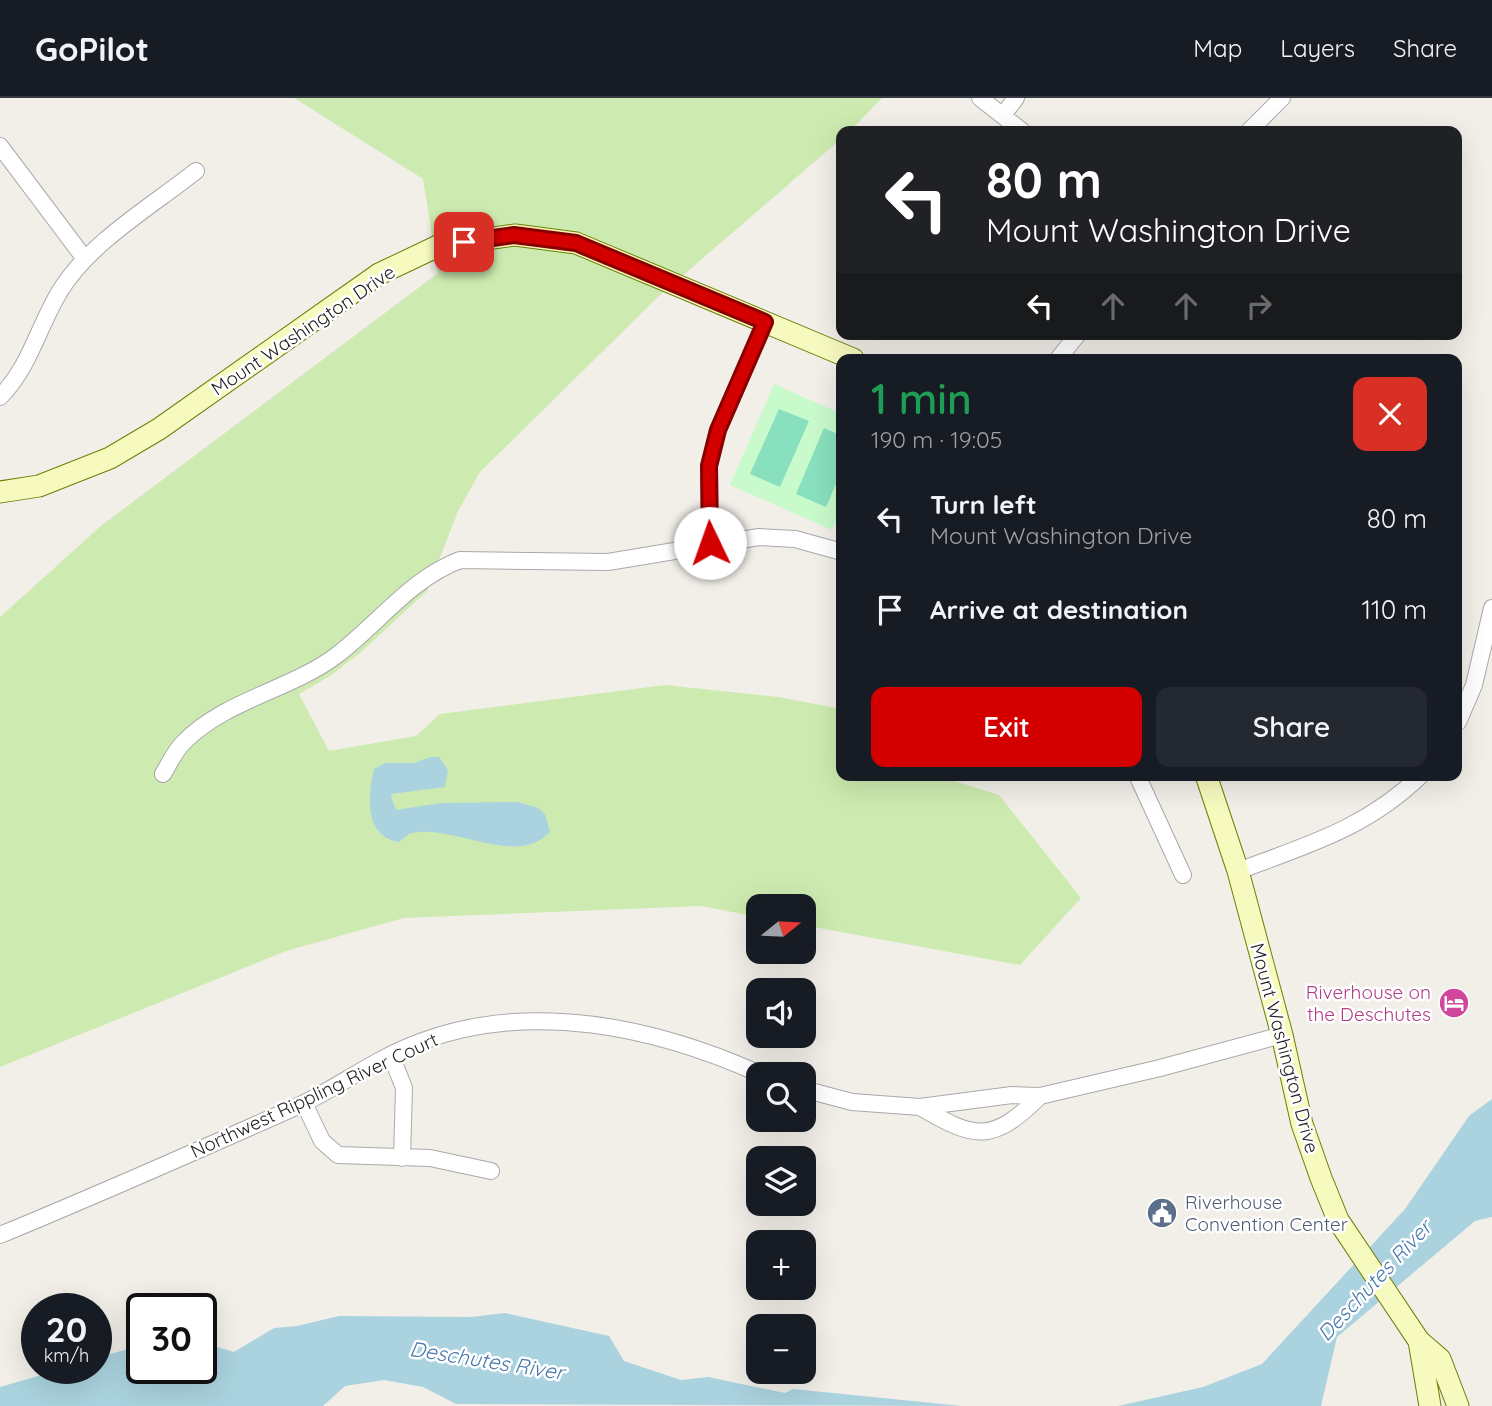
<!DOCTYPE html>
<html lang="en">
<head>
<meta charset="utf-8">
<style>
	:root { --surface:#171b24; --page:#242831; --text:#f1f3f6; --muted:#9ea1a6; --line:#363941; --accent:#d40000 }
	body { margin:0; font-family:Quicksand,sans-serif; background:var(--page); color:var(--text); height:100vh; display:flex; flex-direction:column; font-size:26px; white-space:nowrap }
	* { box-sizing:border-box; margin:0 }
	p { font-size:23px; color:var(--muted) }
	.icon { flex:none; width:38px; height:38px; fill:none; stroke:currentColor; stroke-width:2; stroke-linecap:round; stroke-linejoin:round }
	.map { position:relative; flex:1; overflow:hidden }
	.drawer { position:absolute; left:836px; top:256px; width:626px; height:427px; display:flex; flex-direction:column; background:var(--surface); border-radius:14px; box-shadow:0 7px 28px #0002 }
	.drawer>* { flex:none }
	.hud { position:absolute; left:836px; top:28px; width:626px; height:214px; border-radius:14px; box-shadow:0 7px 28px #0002; background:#202124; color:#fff; overflow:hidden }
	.needle { width:46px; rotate:72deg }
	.controls { position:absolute; left:746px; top:796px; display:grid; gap:14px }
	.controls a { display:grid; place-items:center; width:70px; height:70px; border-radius:14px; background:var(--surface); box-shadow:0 7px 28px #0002; font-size:35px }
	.speed { position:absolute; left:21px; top:1195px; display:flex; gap:14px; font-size:35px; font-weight:700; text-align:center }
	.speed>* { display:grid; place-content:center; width:91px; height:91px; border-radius:50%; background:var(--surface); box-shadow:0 7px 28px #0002; line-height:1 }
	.speed small { font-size:18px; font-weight:400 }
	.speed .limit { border:4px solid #111; border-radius:10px; background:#fff; color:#111 }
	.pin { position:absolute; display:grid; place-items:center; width:60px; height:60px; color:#fff; margin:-30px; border-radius:14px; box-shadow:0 4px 10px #0006 }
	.me { position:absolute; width:77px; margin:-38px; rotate:357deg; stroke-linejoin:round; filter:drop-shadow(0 0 5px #0008) }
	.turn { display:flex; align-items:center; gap:24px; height:147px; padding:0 35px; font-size:32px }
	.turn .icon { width:91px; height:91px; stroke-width:2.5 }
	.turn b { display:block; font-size:49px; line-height:60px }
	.lanes { display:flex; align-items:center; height:66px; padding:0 35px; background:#0003; justify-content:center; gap:35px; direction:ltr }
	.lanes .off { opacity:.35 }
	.round { display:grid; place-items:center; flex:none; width:74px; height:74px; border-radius:14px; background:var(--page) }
	.overview { display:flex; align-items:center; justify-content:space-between; height:119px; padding:0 35px }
	h1 { font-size:42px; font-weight:600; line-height:52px; color:#1e9e55 }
	.cta { display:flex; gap:14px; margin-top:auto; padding:14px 35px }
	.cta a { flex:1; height:80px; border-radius:14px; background:var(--accent); color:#fff; font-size:28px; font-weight:600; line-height:80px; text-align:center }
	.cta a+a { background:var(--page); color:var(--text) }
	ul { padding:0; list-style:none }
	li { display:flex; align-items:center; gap:21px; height:91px; padding:0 35px }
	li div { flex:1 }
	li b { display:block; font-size:26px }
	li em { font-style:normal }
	header { display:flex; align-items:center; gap:42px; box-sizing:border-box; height:98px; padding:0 35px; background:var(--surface); border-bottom:2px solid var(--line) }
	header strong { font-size:33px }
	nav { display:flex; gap:38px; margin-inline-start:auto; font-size:24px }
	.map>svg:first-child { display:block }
</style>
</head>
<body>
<header>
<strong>GoPilot</strong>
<nav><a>Map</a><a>Layers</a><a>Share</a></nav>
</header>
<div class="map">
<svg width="1492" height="1308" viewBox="0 0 1492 1308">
	<rect width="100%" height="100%" fill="#f2efe9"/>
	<path fill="#cdebb0" d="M294,0H882L850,33H842V40L658,199L480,374L458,413L427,493L360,555L330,578L299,596L329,653L416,638L440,616L665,587L778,599L842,611V677H944L948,681L999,697L1081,800L1020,867L803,827V808H758V819L701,808L404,820L286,853L0,969V519L102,427L438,175L423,81Z"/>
	<path fill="#c8facc" d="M774,286L842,316V409L832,432L730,387Z"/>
	<path fill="#88e0be" d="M779,311L809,323L780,389L750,376Z
		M824,330L842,338V372L826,409L796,396Z"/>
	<path fill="#aad3df" d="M431,659H439L448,672L445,689L392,696L391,699L396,712L441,705L518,704L538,710L545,716L550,734C517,770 453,726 412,735C407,736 404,741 399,744C363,738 368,696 374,671L385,665H414Z
		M1492,1001V1119L1475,1123L1337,1239L1321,1308H1118L1203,1289L1262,1266L1405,1111L1469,1018Z
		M505,1215L609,1238L624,1263L681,1282L708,1279L785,1295L793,1291L962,1308L456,1306L423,1289L384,1282L345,1288L323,1308H0V1289L62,1271L96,1270V1260L142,1247V1270H201V1244L234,1254L274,1230L297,1228L339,1218L471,1219Z"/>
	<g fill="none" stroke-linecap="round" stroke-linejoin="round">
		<g stroke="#a9a9a9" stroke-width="18">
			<path id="minor" d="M980,0L1022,33
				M1003,17L1016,0
				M1249,33L1282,0
				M0,48L85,161
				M1058,261L1078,236
				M0,299C30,269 38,229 60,193C89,145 152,108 196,73
				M710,445L709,368L718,332L765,224
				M1458,624L1474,587L1492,510
				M163,676C169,666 175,653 183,645C224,602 291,592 337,557C379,525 410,481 460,462L608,464L759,439L795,441L842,454
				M1137,677L1183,777
				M1238,773C1307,747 1367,730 1421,677
				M391,957L404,990L402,1060
				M803,991L852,1004L920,1009L1012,997L1040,998L1160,970L1282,937
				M304,1005L322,1043L338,1057L430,1060L491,1073
				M920,1009C975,1041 992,1046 1040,998
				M0,1137C100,1096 199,1052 298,1008C339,989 376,960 420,944C531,902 655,929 760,976"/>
		</g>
		<g stroke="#707d05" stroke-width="23">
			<path id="secondary" d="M0,394L39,388L110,360L159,331L379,176L438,148L515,137L576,145L853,261
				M1206,677L1238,773L1282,937L1302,1026L1321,1080L1338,1122L1419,1243L1440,1261L1458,1308
				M1419,1243L1430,1308"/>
		</g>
		<use href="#minor" stroke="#fff" stroke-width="16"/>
		<use href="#secondary" stroke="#f7fabf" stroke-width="21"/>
	</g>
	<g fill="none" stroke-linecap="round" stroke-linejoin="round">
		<g stroke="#8a0000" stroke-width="18">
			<path id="route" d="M464,144L514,137L576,145L765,224L718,332L709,368L710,445"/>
		</g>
		<use href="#route" stroke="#d40000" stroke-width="12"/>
	</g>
	<defs>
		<g id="hotel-disc" transform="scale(1.575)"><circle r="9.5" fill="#d1479c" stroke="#fff"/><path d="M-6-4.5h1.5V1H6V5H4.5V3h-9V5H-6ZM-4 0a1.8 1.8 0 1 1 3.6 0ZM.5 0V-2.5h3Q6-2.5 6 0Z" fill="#fff"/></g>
		<g id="civic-disc" transform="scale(1.575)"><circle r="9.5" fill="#5c6f8a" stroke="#fff"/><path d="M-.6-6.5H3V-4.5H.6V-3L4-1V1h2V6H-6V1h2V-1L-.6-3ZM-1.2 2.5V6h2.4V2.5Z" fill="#fff"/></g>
	</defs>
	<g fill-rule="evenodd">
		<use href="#hotel-disc" x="1454" y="905"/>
		<use href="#civic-disc" x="1162" y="1115"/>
	</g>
	<g text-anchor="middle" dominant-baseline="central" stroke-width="5" stroke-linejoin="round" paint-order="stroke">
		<g font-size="19" fill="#222" stroke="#fff">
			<text transform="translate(303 232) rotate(-34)">Mount Washington Drive</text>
			<text transform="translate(1285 950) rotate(75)">Mount Washington Drive</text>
			<text transform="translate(314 997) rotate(-25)">Northwest Rippling River Court</text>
		</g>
		<g font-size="19" fill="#b23c85" stroke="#fff" text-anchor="end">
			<text x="1431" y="894">Riverhouse on<tspan x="1431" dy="22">the Deschutes</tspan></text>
		</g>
		<g font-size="19" fill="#4e5e75" stroke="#fff" text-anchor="start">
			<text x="1185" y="1104">Riverhouse<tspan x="1185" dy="22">Convention Center</tspan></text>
		</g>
		<g font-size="21" font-style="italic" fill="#4a7aab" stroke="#fff">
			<text transform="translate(1374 1182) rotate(-47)">Deschutes River</text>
			<text transform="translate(487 1262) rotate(9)">Deschutes River</text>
		</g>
	</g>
</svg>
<div class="controls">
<a><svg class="needle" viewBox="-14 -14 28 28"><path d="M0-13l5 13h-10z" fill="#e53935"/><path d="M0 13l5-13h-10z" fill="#9ea1a6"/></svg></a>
<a><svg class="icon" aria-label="sound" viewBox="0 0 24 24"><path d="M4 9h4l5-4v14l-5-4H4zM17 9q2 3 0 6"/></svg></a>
<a><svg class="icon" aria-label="search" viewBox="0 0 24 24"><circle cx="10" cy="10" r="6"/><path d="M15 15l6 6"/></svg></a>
<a><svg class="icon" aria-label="layers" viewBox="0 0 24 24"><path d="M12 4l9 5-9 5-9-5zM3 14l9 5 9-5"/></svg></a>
<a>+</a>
<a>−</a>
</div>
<div class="speed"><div>20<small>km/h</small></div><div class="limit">30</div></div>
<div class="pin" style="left:464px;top:144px;background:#d93025"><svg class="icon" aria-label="arrive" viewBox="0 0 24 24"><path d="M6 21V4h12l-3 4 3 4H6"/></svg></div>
<svg class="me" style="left:710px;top:445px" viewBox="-20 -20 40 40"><circle r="19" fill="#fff"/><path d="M0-13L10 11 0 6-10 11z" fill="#d40000"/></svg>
<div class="hud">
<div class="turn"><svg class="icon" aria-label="left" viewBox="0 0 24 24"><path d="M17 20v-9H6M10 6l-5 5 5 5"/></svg><div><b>80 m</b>Mount Washington Drive</div></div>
<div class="lanes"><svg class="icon" aria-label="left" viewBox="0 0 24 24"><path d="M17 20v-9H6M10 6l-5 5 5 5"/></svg><svg class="icon off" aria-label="ahead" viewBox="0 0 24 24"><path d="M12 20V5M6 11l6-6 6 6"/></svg><svg class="icon off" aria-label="ahead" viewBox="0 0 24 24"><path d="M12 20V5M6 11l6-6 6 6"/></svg><svg class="icon off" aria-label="right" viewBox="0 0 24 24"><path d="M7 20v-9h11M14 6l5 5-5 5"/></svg></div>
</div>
<section class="drawer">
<div class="overview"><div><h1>1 min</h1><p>190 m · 19:05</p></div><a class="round" style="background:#d93025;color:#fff"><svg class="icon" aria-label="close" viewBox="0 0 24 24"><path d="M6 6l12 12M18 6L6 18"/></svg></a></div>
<ul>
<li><svg class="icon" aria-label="left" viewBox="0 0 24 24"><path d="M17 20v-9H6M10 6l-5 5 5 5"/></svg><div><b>Turn left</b><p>Mount Washington Drive</p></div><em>80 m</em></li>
<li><svg class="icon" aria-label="arrive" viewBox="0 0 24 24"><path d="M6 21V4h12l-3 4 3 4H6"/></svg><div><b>Arrive at destination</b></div><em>110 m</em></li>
</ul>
<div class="cta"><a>Exit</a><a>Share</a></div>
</section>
</div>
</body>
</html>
